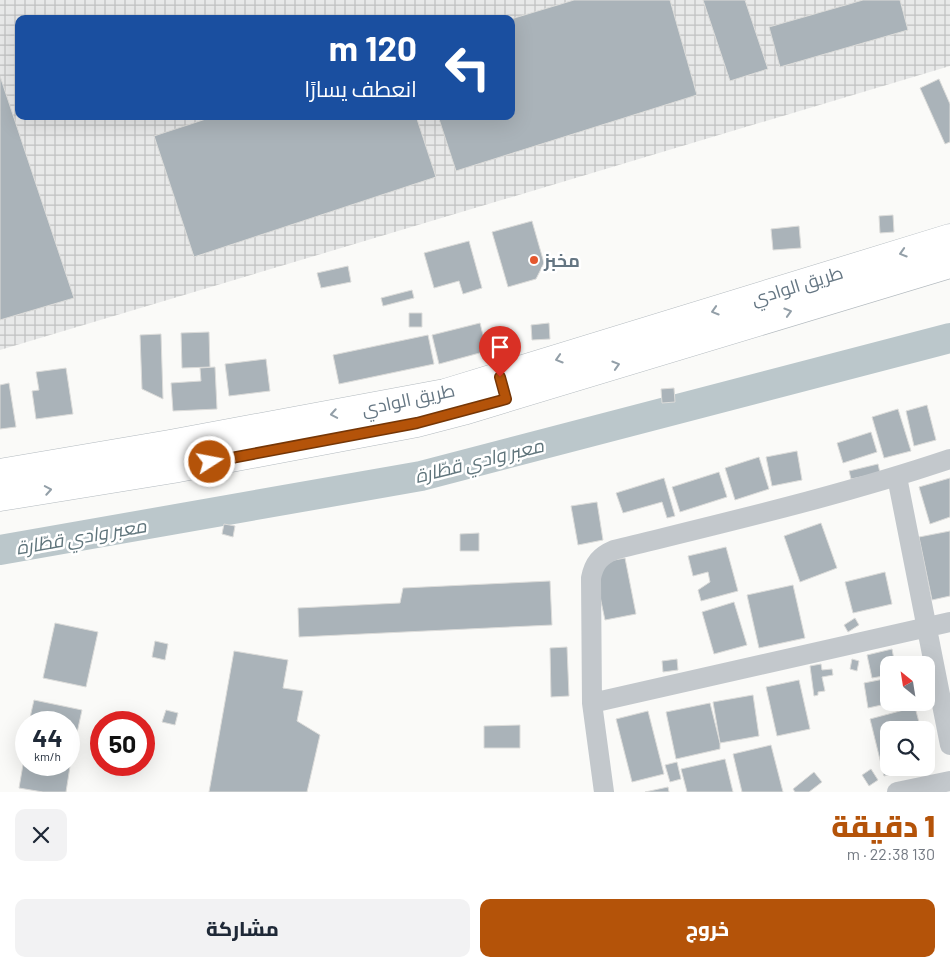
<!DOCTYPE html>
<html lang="ar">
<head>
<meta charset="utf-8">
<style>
	:root { --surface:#fff; --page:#f2f2f3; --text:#1f2937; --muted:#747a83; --accent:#b45309 }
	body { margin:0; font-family:Barlow,Cairo,sans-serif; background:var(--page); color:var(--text); direction:rtl; height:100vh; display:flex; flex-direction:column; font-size:19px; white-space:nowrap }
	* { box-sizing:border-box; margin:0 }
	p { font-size:16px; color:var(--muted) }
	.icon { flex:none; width:28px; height:28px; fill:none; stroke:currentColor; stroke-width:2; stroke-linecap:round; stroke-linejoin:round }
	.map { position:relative; height:792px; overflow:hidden; direction:ltr }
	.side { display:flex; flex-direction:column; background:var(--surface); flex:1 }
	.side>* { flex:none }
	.guide { position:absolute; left:15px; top:15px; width:500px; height:105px; border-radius:10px; box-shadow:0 5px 20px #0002; direction:rtl; background:#1a4fa0; color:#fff; overflow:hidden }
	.needle { width:32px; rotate:330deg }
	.fabs { position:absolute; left:880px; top:656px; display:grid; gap:10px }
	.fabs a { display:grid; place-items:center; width:55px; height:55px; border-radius:10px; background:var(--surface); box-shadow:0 5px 20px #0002; font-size:25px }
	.speed { position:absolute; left:15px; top:711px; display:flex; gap:10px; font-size:25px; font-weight:700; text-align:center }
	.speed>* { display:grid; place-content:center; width:65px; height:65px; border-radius:50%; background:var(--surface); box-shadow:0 5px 20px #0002; line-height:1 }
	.speed small { font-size:12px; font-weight:400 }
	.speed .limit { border:8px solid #d22; background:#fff; color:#111 }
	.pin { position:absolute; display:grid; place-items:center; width:42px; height:42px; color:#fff; margin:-51px -21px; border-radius:50% 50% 50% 0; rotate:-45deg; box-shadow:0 0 5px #0007 }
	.pin .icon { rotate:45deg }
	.me { position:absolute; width:55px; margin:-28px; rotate:79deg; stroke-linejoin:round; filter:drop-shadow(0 0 4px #0008) }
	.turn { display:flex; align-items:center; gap:18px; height:105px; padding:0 15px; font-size:22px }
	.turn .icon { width:65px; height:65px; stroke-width:2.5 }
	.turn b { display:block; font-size:35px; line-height:42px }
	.round { display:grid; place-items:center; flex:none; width:52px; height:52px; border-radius:10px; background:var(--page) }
	.headline { display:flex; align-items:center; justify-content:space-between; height:85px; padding:0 15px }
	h1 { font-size:30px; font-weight:800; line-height:38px; color:var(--accent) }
	.button { display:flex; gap:10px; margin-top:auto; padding:10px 15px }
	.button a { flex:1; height:58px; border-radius:10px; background:var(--accent); color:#fff; font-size:20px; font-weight:800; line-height:58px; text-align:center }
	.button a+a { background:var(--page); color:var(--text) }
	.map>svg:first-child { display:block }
</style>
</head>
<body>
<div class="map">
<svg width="950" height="792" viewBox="0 0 950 792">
	<defs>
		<pattern id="industrial-grid" width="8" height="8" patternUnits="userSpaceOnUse" patternTransform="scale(1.25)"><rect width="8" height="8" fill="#e8e9e9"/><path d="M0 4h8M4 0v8" fill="none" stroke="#c0c1c2"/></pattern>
	</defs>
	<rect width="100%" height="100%" fill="#fafaf8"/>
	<path fill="url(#industrial-grid)" fill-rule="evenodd" d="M0,0H950V66L0,350ZM19,19H511V116H19Z"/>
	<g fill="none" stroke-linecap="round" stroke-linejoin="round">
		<path stroke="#bbc7cb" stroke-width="30" d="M0,550L421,476L950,338"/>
	</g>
	<path fill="#aab3b9" stroke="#dcdcda" d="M574,0H670L697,95L456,171L438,116H511V19Z
		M703,0H745L768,69L730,81Z
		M863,0H900L908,30L780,67L769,27Z
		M0,76L74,298L0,320Z
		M939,79L950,104V142L945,144L920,88Z
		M215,116H416L436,177L194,257L154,136Z
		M893,215L894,232L880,233L879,216Z
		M532,221L544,263L536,279L508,287L492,232Z
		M799,226L801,248L773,250L771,229Z
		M469,241L482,288L463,294L459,281L434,288L424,253Z
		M348,266L351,282L321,288L317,273Z
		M412,290L414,298L383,306L381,298Z
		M409,313H422V327H409Z
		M480,323L487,351L439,364L432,335Z
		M549,323L550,339L532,340L531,325Z
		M209,332L210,367L182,368L181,333Z
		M161,334L163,399L142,389L140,335Z
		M428,335L434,364L339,384L333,355Z
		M266,359L270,391L229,396L225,364Z
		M215,367L217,409L173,411L171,383L201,381L200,368Z
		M66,368L73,414L36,419L32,391L39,390L36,372Z
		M9,383L16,427L0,429V385Z
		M674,388L675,402L662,403L661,389Z
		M927,405L936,440L914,446L906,411Z
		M898,409L911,451L884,458L872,417Z
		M871,432L877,452L843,463L837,443Z
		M797,451L802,480L772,486L766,457Z
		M759,457L769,489L735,500L725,468Z
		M878,464L880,473L851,479L849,471Z
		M719,472L727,497L680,512L672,487Z
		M664,478L675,516L667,518L662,502L623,513L616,493Z
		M950,478V517L930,524L919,487Z
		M597,502L603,540L578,545L571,506Z
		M821,523L837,568L800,582L784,536Z
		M224,524L235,526L233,537L222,534Z
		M950,531V596L932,600L919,537Z
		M479,533V551H460V534Z
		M726,547L738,591L701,601L698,590L710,582L708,572L693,576L688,556Z
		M625,558L636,614L605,620L595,573L604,562Z
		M885,572L892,604L853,613L845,582Z
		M550,581L552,625L299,637L298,608L400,603L403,588Z
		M793,585L805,638L759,648L747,595Z
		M734,602L747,645L714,654L702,612Z
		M855,618L859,625L848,632L844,625Z
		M55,623L98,632L86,687L43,678Z
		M155,641L168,644L165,660L152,657Z
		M567,647L569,696L551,697L550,648Z
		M892,649L895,665H889V675L872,678L867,655Z
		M234,651L288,660L283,688L303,691L297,721L320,735L307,792H209Z
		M677,659L678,670L663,672L662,661Z
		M852,659L859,661L857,671L850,669Z
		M821,664L822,670L832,669L833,675L822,677L825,691L818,692V695L814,696L810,666Z
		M889,678V702H895L868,708L864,683Z
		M799,680L810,729L777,736L766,687Z
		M753,695L759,736L720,743L713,702Z
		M34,700L82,710L73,751L69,750V722H29Z
		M710,703L720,743V749L676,759L666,712Z
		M915,707L921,730H889V768H917L884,776L870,719Z
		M166,710L178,713L175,725L162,722Z
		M648,711L664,774L632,782L616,719Z
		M520,725V748H484V726Z
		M771,745L783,792H742L733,754Z
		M25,753H26V765H69V760H71L66,792H43L19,788Z
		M725,759L733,792H687L681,769Z
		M677,762L681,779L670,782L665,765Z
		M871,769L878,780L869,786L862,775Z
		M814,772L822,782L809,792H795L793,789Z
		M668,787L669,792H645Z"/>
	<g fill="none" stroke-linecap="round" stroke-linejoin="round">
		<g stroke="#b3babf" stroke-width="29">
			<path id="secondary" d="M0,473L170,444L445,393L950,238
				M0,497L173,469L417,423L463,411L950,264"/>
		</g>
		<path stroke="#c3c8cc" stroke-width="20" d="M897,477L950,745
			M592,703L950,622
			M604,792L592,703L591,578C594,563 600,556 614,550C727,522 840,496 950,459
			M897,792L950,781"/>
		<use href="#secondary" stroke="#fff" stroke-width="28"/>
	</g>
	<defs><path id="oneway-chevron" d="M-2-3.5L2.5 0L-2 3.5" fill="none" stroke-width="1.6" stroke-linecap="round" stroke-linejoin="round" transform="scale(1.25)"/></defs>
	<g stroke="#939fa8">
		<use href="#oneway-chevron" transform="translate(903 253) rotate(163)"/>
		<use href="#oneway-chevron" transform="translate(715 311) rotate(163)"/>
		<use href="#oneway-chevron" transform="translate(788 312) rotate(-17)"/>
		<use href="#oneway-chevron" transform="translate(559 359) rotate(163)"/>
		<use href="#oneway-chevron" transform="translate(616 365) rotate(-17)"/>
		<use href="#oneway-chevron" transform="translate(334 414) rotate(170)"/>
		<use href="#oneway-chevron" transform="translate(48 490) rotate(-10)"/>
	</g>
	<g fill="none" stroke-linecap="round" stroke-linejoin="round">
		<g stroke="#753606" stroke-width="12">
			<path id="route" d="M210,462L417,423L499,401L506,399L500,377"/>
		</g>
		<use href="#route" stroke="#b45309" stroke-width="9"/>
	</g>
	<circle fill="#e4572e" stroke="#fff" stroke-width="2" cx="534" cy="260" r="5"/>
	<g text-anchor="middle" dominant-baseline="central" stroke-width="5" stroke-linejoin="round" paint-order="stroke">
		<g font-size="18" font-weight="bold" fill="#657683" stroke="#fff" text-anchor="start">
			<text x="544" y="260">مخبز</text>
		</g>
		<g font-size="18" fill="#657683" stroke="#fff">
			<text transform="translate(797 285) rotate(-17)">طريق الوادي</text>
			<text transform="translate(408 399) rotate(-12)">طريق الوادي</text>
		</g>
		<g font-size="19" font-style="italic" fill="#60757c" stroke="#fff">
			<text transform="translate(479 460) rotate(-14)">معبر وادي قطّارة</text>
			<text transform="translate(81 536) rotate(-10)">معبر وادي قطّارة</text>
		</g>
	</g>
</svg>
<div class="fabs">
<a><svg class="needle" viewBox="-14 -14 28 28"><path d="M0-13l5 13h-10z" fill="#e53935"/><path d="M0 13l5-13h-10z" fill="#747a83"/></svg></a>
<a><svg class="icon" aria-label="search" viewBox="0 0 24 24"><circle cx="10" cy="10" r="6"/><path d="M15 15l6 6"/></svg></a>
</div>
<div class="speed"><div>44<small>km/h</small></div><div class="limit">50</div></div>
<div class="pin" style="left:500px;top:377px;background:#d93025"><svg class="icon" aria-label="arrive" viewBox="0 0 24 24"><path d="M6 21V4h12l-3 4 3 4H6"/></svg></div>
<svg class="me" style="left:210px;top:462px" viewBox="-20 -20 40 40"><circle r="17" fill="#b45309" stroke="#fff" stroke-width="3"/><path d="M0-11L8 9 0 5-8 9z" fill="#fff"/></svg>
<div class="guide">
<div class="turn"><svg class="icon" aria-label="left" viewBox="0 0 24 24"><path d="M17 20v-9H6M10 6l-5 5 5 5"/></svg><div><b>120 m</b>انعطف يسارًا</div></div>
</div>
</div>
<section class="side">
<div class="headline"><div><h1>1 دقيقة</h1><p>130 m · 22:38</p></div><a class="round"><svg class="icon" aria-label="close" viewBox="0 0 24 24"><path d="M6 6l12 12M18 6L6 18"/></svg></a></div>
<div class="button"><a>خروج</a><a>مشاركة</a></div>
</section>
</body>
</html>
